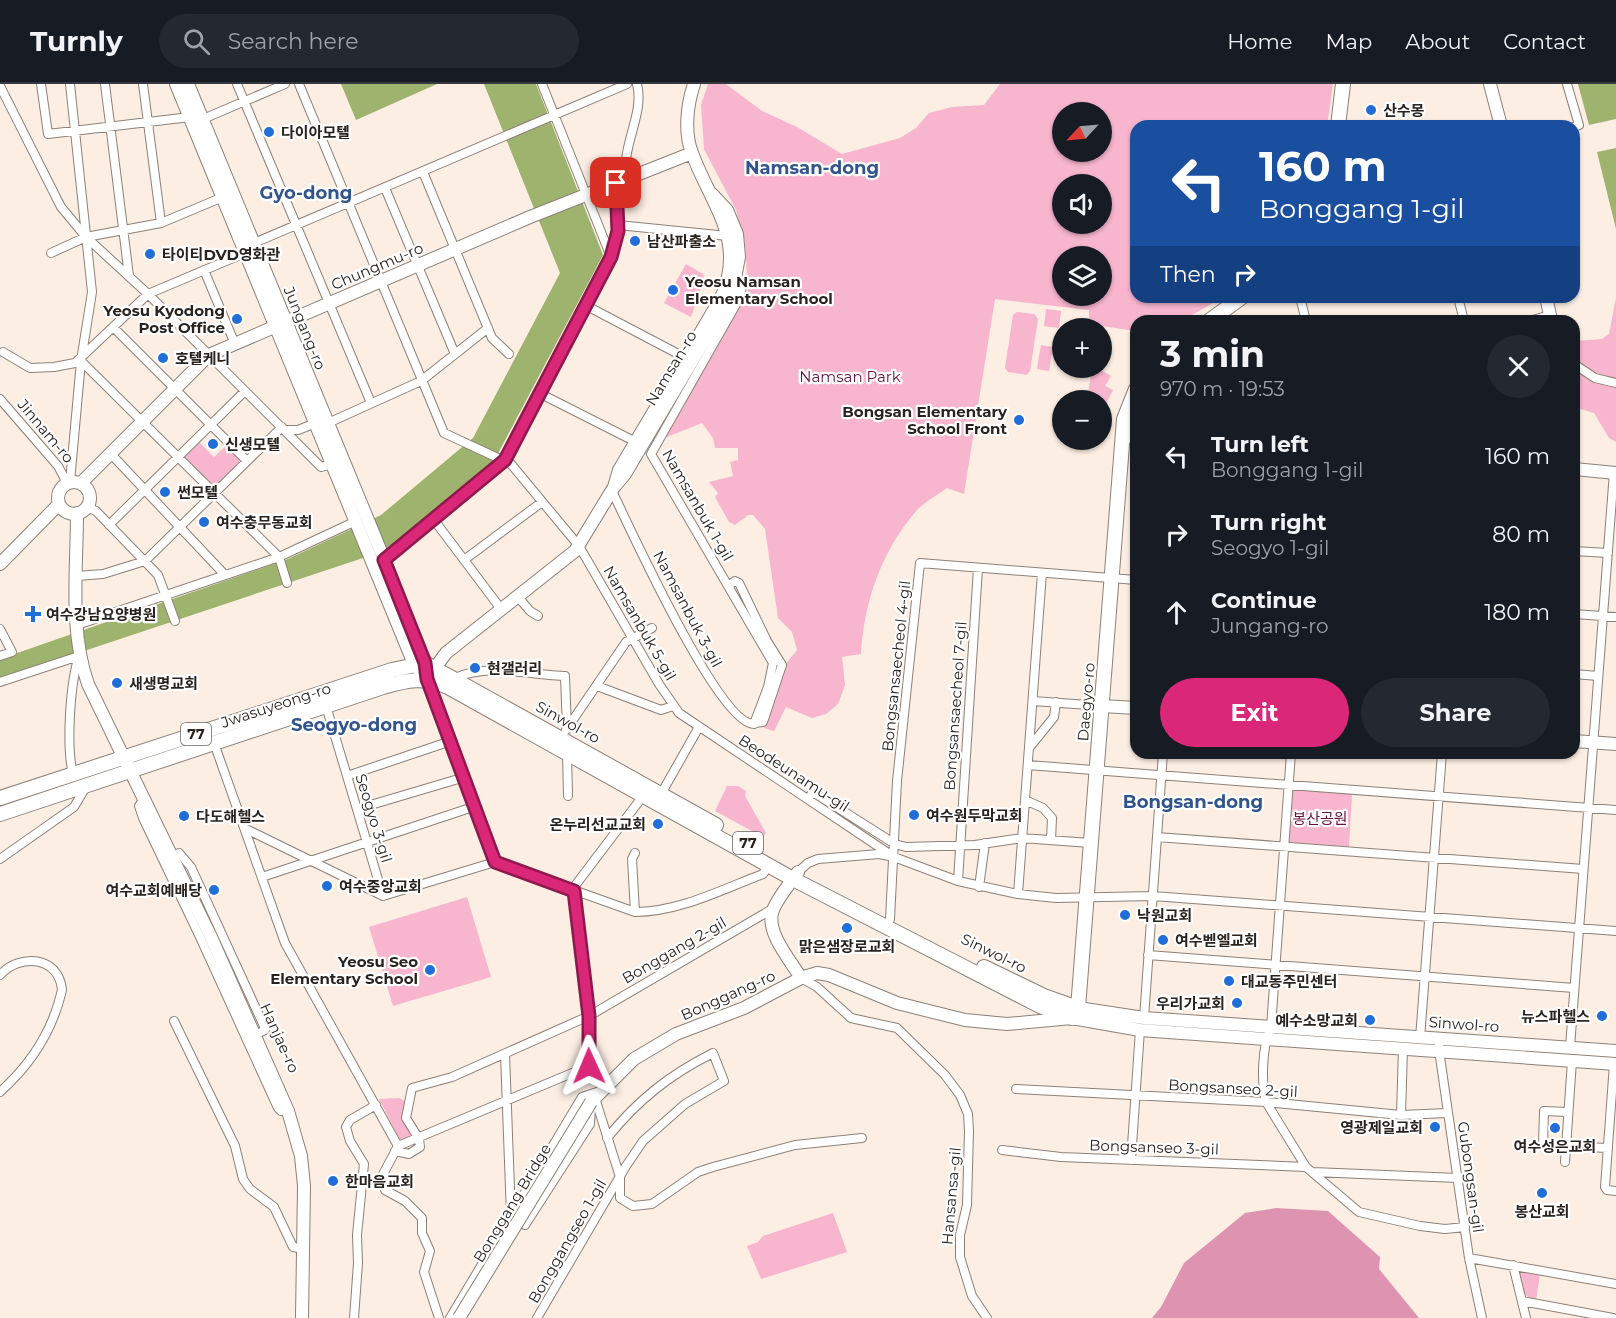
<!DOCTYPE html>
<html lang="en">
<head>
<meta charset="utf-8">
<style>
	:root { --surface:#171b24; --page:#242831; --text:#f1f3f6; --muted:#9ea1a6; --line:#363941; --accent:#db2777 }
	body { margin:0; font-family:Montserrat,"Noto Sans KR",sans-serif; background:var(--page); color:var(--text); height:100vh; display:flex; flex-direction:column; font-size:22px; white-space:nowrap }
	* { box-sizing:border-box; margin:0 }
	p { font-size:20px; color:var(--muted) }
	.icon { flex:none; width:33px; height:33px; fill:none; stroke:currentColor; stroke-width:2; stroke-linecap:round; stroke-linejoin:round }
	.map { position:relative; flex:1; overflow:hidden }
	.side { position:absolute; left:1130px; top:231px; width:450px; height:444px; display:flex; flex-direction:column; background:var(--surface); border-radius:18px; box-shadow:0 2px 4px #0004 }
	.side>* { flex:none }
	.banner { position:absolute; left:1130px; top:36px; width:450px; height:183px; border-radius:18px; box-shadow:0 2px 4px #0004; background:#1a4fa0; color:#fff; overflow:hidden }
	.needle { width:39px; rotate:244deg }
	.fabs { position:absolute; left:1052px; top:18px; display:grid; gap:12px }
	.fabs a { display:grid; place-items:center; width:60px; height:60px; border-radius:50%; background:var(--surface); box-shadow:0 2px 4px #0004; font-size:30px }
	.pin { position:absolute; display:grid; place-items:center; width:51px; height:51px; color:#fff; margin:-26px; border-radius:12px; box-shadow:0 3px 9px #0006 }
	.me { position:absolute; width:66px; margin:-33px; rotate:359deg; stroke-linejoin:round; filter:drop-shadow(0 0 4px #0008) }
	.turn { display:flex; align-items:center; gap:21px; height:126px; padding:0 30px; font-size:27px }
	.turn .icon { width:78px; height:78px; stroke-width:2.5 }
	.turn b { display:block; font-size:42px; line-height:51px }
	.then { display:flex; align-items:center; height:57px; padding:0 30px; background:#0003; gap:12px; font-size:22px }
	.round { display:grid; place-items:center; flex:none; width:63px; height:63px; border-radius:32px; background:var(--page) }
	.summary { display:flex; align-items:center; justify-content:space-between; height:102px; padding:0 30px }
	h1 { font-size:36px; font-weight:700; line-height:45px }
	.button { display:flex; gap:12px; margin-top:auto; padding:12px 30px }
	.button a { flex:1; height:69px; border-radius:36px; background:var(--accent); color:#fff; font-size:24px; font-weight:700; line-height:69px; text-align:center }
	.button a+a { background:var(--page); color:var(--text) }
	ul { padding:0; list-style:none }
	li { display:flex; align-items:center; gap:18px; height:78px; padding:0 30px }
	li div { flex:1 }
	li b { display:block; font-size:22px }
	li em { font-style:normal }
	header { display:flex; align-items:center; gap:36px; box-sizing:border-box; height:84px; padding:0 30px; background:var(--surface); border-bottom:2px solid var(--line) }
	header strong { font-size:28px }
	nav { display:flex; gap:33px; margin-inline-start:auto; font-size:21px }
	.search { width:420px; height:54px; background:var(--page); display:flex; align-items:center; gap:15px; box-sizing:border-box; padding:0 21px; border-radius:33px; color:var(--muted); font-size:22px }
	.map>svg:first-child { display:block }
</style>
</head>
<body>
<header>
<strong>Turnly</strong>
<div class="search"><svg class="icon" aria-label="search" viewBox="0 0 24 24"><circle cx="10" cy="10" r="6"/><path d="M15 15l6 6"/></svg>Search here</div>
<nav><a>Home</a><a>Map</a><a>About</a><a>Contact</a></nav>
</header>
<div class="map">
<svg width="1616" height="1234" viewBox="0 0 1616 1234">
	<rect width="100%" height="100%" fill="#fceee3"/>
	<path fill="#f7b5ce" fill-rule="evenodd" d="M708,0H726L762,27L797,43L842,70L900,54L916,44L929,29L952,23L984,21L1000,0H1333L1327,42H1136V213H1224L1181,237H1136L1135,247L1089,240V226L995,215L964,410L947,404C937,411 925,418 917,426C882,466 864,517 861,570L842,573L845,601L838,620L826,630L812,634L786,623L774,647L764,644L785,581L797,566L792,548L778,534L765,445L753,431H748L735,441L729,438L715,413L718,409L709,398L733,392L730,378L738,376V364H715L713,354L702,339L662,355L748,207L745,161L736,126L704,65L701,21ZM1062,28H1101V68H1062ZM1062,100H1101V140H1062ZM1062,172H1101V212H1062Z
		M686,180L703,190L704,195L691,233L664,219Z
		M1616,214V358L1609,354L1594,329L1574,323V257L1602,255L1609,250Z
		M1046,225L1061,227L1059,244L1044,242Z
		M1017,228L1034,230L1038,235L1030,287L1027,291L1008,288L1005,284L1013,231Z
		M1041,261L1053,263L1049,287L1037,285Z
		M1092,284H1098L1111,292L1105,302L1113,306L1101,330V316H1087Z
		M198,357L214,373L228,360L244,377L216,405L183,372Z
		M727,702H738L746,707L745,712L766,749L763,753L715,727Z
		M1295,706L1352,710L1349,763L1288,758L1291,709Z
		M467,813L491,893L393,922L369,843Z
		M399,1014L405,1017L402,1033L412,1051L401,1058L379,1015Z
		M833,1129L847,1168L761,1195L747,1162L758,1158L763,1152Z
		M1518,1186L1540,1190L1536,1216C1520,1213 1521,1201 1518,1186Z"/>
	<path fill="#de94b1" d="M1276,1124L1328,1127L1380,1173L1379,1185L1419,1234H1152L1161,1223L1184,1179L1245,1129Z"/>
	<path fill="#9eb36d" d="M341,0H437L356,36Z
		M484,0H536L603,171L494,377L391,462L363,474L0,595V575L288,475L381,431L473,354L560,189Z
		M1578,0H1616V35L1589,41Z
		M1616,64V145L1597,68Z"/>
	<g fill="none" stroke-linecap="round" stroke-linejoin="round">
		<g stroke="#8d8077" stroke-width="10">
			<path id="street" d="M41,0L48,50L190,33
				M105,0L129,192
				M143,0L161,139
				M237,0L371,319
				M299,0L444,349L511,380L579,462L659,600L679,629L894,773
				M542,0L611,173
				M1567,0L1579,41L1574,43
				M0,2L61,123L86,153L148,210L321,383L333,380
				M203,35L285,0
				M423,88L492,254L509,270
				M627,95C620,62 645,31 637,0
				M385,104L455,270
				M618,141L728,152
				M254,159L627,0
				M51,169L86,153L161,139L223,113
				M204,186L235,260
				M1300,213L1306,237
				M1458,213L1464,237
				M585,221L686,274
				M1529,237L1550,231L1552,237
				M114,244L247,377
				M3,268L30,284L54,283L75,279L148,210L245,169
				M81,277L279,473L287,499
				M1574,280L1595,294L1616,299
				M539,309L636,358
				M0,315L58,382L67,399
				M328,339L421,297L488,244
				M285,346H298L316,339
				M110,369L225,491
				M70,398L81,277L92,208L70,0
				M612,407C629,442 719,641 754,640L768,603L773,579L651,370L739,215L742,203L737,191
				M87,423L96,427L158,491L175,537
				M434,436L501,525
				M109,441L245,307
				M1574,467L1608,469
				M384,476L505,376L615,162L618,147L616,99
				M464,476L542,418
				M77,492L103,490L145,477L282,343
				M729,501L735,497L739,499L767,557L782,581L763,638L755,639
				M518,513L530,527L538,532
				M1574,530L1616,533
				M77,541L279,473L356,437
				M0,545L12,568L0,572
				M1574,590L1598,592
				M455,594C487,579 531,591 565,592L567,645
				M428,596L495,778
				M0,598L79,572
				M597,602L661,626L673,622
				M1033,617L1102,622
				M326,622L383,812
				M566,646L626,558L652,544
				M214,659L285,859L398,1062
				M1029,664L1054,633L1056,618
				M567,668L568,712
				M1291,669L1271,943C1262,963 1261,997 1266,1018L1306,1083L1359,1128L1420,1142L1445,1145L1465,1143
				M1028,681L1616,726
				M73,690C66,662 70,599 79,572
				M347,692L451,657
				M661,710L699,643
				M144,714L139,722L143,734L200,853L278,1024L281,1027H288
				M808,715L813,708L895,760L906,763L975,761L1022,754L1090,759
				M1025,716L1043,724L1052,734L1051,756
				M357,725L465,693
				M246,745L383,812
				M1157,753L1583,785
				M179,769L191,783L264,942L265,946L261,948
				M0,775L74,723L87,701
				M495,778L635,828C679,828 723,805 763,790L769,781
				M798,788L808,779L818,775L879,770L894,773L958,797L1018,810L1056,814L1153,812L1616,847
				M262,793L476,722
				M958,797L978,484
				M979,803L985,759
				M1018,810L1042,489
				M383,812L495,778
				M635,828L632,775L635,769
				M890,835L897,697L920,479L1136,496
				M1148,871L1574,904
				M0,891C20,869 59,872 62,906C53,946 30,981 0,1008
				M801,894L817,903L851,934L897,944L945,991L960,1011L968,1030L969,1047L967,1121L960,1151V1173L972,1212L987,1234
				M1144,934L1163,669
				M174,937L235,1062L243,1095L250,1105L274,1123L293,1163L304,1165
				M1420,954L1442,669
				M1439,955V966L1469,1174L1482,1234
				M1570,963L1614,388
				M505,970L511,1132
				M1614,980L1605,1103L1607,1106L1616,1107
				M1016,1005L1266,1018L1401,1031L1448,1029
				M595,1014L620,1093V1114L633,1122L652,1120L698,1088L713,1083L795,1061L862,1054
				M1568,1028L1544,1027L1543,1061L1608,1064
				M1401,1031L1403,964
				M1002,1066L1061,1073L1306,1083
				M395,1067L409,1070L420,1063L419,1055L406,1034L412,1004L452,993L589,932L774,824
				M1131,1076L1140,946
				M1565,1078L1572,977
				M1313,1088L1458,1094
				M514,1134L525,1141L590,1040L591,1022
				M1469,1174L1616,1200
				M1513,1181L1526,1234
				M1522,1217L1613,1234
				M354,1234L358,1179L357,1151L364,1080L350,1057L346,1043L350,1036L376,1021
				M439,1234L424,1188L430,1167L422,1149V1134L405,1117L385,1106L381,1094L398,1062L589,982V932L574,803L643,712
				M450,1234L582,1013L600,1007
				M537,1234L626,1082L643,1057L685,1020L724,997L713,969C669,991 638,1016 607,1054"/>
		</g>
		<g stroke="#8d8077" stroke-width="14">
			<path id="secondary" d="M176,0L414,580L427,595
				M188,0L382,470L426,588
				M694,0C687,21 684,48 692,69C711,121 747,156 721,214L619,386L614,403L625,390L732,210L739,173L737,150L727,126L712,110
				M1490,0L1501,42
				M1546,213L1550,231
				M1123,352L1136,353
				M1574,385L1616,389
				M58 414a16 16 0 1 1 32 0a16 16 0 1 1-32 0Z
				M81,399L209,271L530,133L692,69
				M77,429C77,485 69,547 88,600L211,853L288,1027L301,1072L304,1102L302,1234
				M0,480L59,420
				M429,592L446,569L575,467L614,403
				M1102,622L1136,624
				M1574,657L1616,660
				M798,788C790,800 776,815 772,829C767,850 791,877 801,894
				M1078,924L1144,934L1616,967
				M591,1018L634,975L676,950L744,924L801,894L817,889L829,891L897,919L965,936L1007,940L1072,934L1140,946L1616,980"/>
		</g>
		<g stroke="#8d8077" stroke-width="16">
			<path id="primary" d="M1338,42L1343,0
				M1209,237L1242,213
				M0,714L392,586L425,579L716,741
				M0,730L383,603C407,596 425,592 448,603L793,795L1040,922L1072,934L1078,924L1124,335L1136,305
				M984,883L1044,912L1078,924"/>
		</g>
		<use href="#street" stroke="#fff" stroke-width="8"/>
		<use href="#secondary" stroke="#fff" stroke-width="12"/>
		<use href="#primary" stroke="#fff" stroke-width="14"/>
		<g stroke="#8d8077" stroke-width="14" stroke-linecap="butt">
			<path id="secondary-bridge" d="M459,1234L591,1018"/>
		</g>
		<use href="#secondary-bridge" stroke="#fff" stroke-width="12"/>
	</g>
	<g fill="none" stroke-linecap="round" stroke-linejoin="round">
		<g stroke="#8e194d" stroke-width="15">
			<path id="route" d="M589,982V932L574,807L495,778L427,595L425,579L384,476L505,376L611,173L618,147L616,99"/>
		</g>
		<use href="#route" stroke="#db2777" stroke-width="10"/>
	</g>
	<g fill="#226ed9" stroke="#fff" stroke-width="2">
		<circle cx="1371" cy="26" r="6"/>
		<circle cx="269" cy="48" r="6"/>
		<circle cx="635" cy="157" r="6"/>
		<circle cx="150" cy="170" r="6"/>
		<circle cx="673" cy="206" r="6"/>
		<circle cx="237" cy="235" r="6"/>
		<circle cx="163" cy="274" r="6"/>
		<circle cx="1019" cy="336" r="6"/>
		<circle cx="213" cy="360" r="6"/>
		<circle cx="165" cy="408" r="6"/>
		<circle cx="204" cy="438" r="6"/>
		<path d="M30 521h6v6h6v6h-6v6h-6v-6h-6v-6h6z"/>
		<circle cx="475" cy="584" r="6"/>
		<circle cx="117" cy="599" r="6"/>
		<circle cx="914" cy="731" r="6"/>
		<circle cx="184" cy="732" r="6"/>
		<circle cx="658" cy="740" r="6"/>
		<circle cx="327" cy="802" r="6"/>
		<circle cx="214" cy="806" r="6"/>
		<circle cx="1125" cy="831" r="6"/>
		<circle cx="847" cy="844" r="6"/>
		<circle cx="1163" cy="856" r="6"/>
		<circle cx="430" cy="886" r="6"/>
		<circle cx="1229" cy="897" r="6"/>
		<circle cx="1237" cy="919" r="6"/>
		<circle cx="1602" cy="932" r="6"/>
		<circle cx="1370" cy="936" r="6"/>
		<circle cx="1435" cy="1043" r="6"/>
		<circle cx="1555" cy="1044" r="6"/>
		<circle cx="333" cy="1097" r="6"/>
		<circle cx="1542" cy="1109" r="6"/>
	</g>
	<g text-anchor="middle" dominant-baseline="central" stroke-width="4.5" stroke-linejoin="round" paint-order="stroke">
		<g fill="#fff" stroke="#686562" stroke-width="1.5">
			<rect x="181" y="639" width="30" height="22" rx="4.5"/>
			<rect x="733" y="748" width="30" height="22" rx="4.5"/>
		</g>
		<g font-size="14" font-weight="bold" fill="#28231f">
			<text x="196" y="650">77</text>
			<text x="748" y="759">77</text>
		</g>
		<g font-size="15" font-weight="bold" fill="#28231f" stroke="#fff" text-anchor="start">
			<text x="1383" y="26">산수몽</text>
			<text x="281" y="48">다이아모텔</text>
			<text x="647" y="157">남산파출소</text>
			<text x="162" y="170">타이티DVD영화관</text>
			<text x="685" y="197">Yeosu Namsan<tspan x="685" dy="17">Elementary School</tspan></text>
			<text x="225" y="226" text-anchor="end">Yeosu Kyodong<tspan x="225" dy="17">Post Office</tspan></text>
			<text x="175" y="274">호텔케니</text>
			<text x="1007" y="327" text-anchor="end">Bongsan Elementary<tspan x="1007" dy="17">School Front</tspan></text>
			<text x="225" y="360">신생모텔</text>
			<text x="177" y="408">썬모텔</text>
			<text x="216" y="438">여수충무동교회</text>
			<text x="46" y="530">여수강남요양병원</text>
			<text x="487" y="584">현갤러리</text>
			<text x="129" y="599">새생명교회</text>
			<text x="926" y="731">여수원두막교회</text>
			<text x="196" y="732">다도해헬스</text>
			<text x="646" y="740" text-anchor="end">온누리선교교회</text>
			<text x="339" y="802">여수중앙교회</text>
			<text x="202" y="806" text-anchor="end">여수교회예배당</text>
			<text x="1137" y="831">낙원교회</text>
			<text x="1175" y="856">여수벧엘교회</text>
			<text x="847" y="862" text-anchor="middle">맑은샘장로교회</text>
			<text x="418" y="877" text-anchor="end">Yeosu Seo<tspan x="418" dy="17">Elementary School</tspan></text>
			<text x="1241" y="897">대교동주민센터</text>
			<text x="1225" y="919" text-anchor="end">우리가교회</text>
			<text x="1590" y="932" text-anchor="end">뉴스파헬스</text>
			<text x="1358" y="936" text-anchor="end">예수소망교회</text>
			<text x="1423" y="1043" text-anchor="end">영광제일교회</text>
			<text x="1555" y="1062" text-anchor="middle">여수성은교회</text>
			<text x="345" y="1097">한마음교회</text>
			<text x="1542" y="1127" text-anchor="middle">봉산교회</text>
		</g>
		<g font-size="15" fill="#28231f" stroke="#fff">
			<text transform="translate(377 182) rotate(-23)">Chungmu-ro</text>
			<text transform="translate(305 244) rotate(68)">Jungang-ro</text>
			<text transform="translate(671 284) rotate(-59)">Namsan-ro</text>
			<text transform="translate(46 347) rotate(50)">Jinnam-ro</text>
			<text transform="translate(698 421) rotate(60)">Namsanbuk 1-gil</text>
			<text transform="translate(688 525) rotate(62)">Namsanbuk 3-gil</text>
			<text transform="translate(640 539) rotate(60)">Namsanbuk 5-gil</text>
			<text transform="translate(896 582) rotate(-84)">Bongsansaecheol 4-gil</text>
			<text transform="translate(1086 618) rotate(-85)">Daegyo-ro</text>
			<text transform="translate(276 621) rotate(-18)">Jwasuyeong-ro</text>
			<text transform="translate(955 622) rotate(-86)">Bongsansaecheol 7-gil</text>
			<text transform="translate(568 638) rotate(29)">Sinwol-ro</text>
			<text transform="translate(794 689) rotate(33)">Beodeunamu-gil</text>
			<text transform="translate(374 734) rotate(73)">Seogyo 3-gil</text>
			<text transform="translate(674 866) rotate(-30)">Bonggang 2-gil</text>
			<text transform="translate(994 869) rotate(26)">Sinwol-ro</text>
			<text transform="translate(728 911) rotate(-24)">Bonggang-ro</text>
			<text transform="translate(1464 940) rotate(4)">Sinwol-ro</text>
			<text transform="translate(280 954) rotate(66)">Hanjae-ro</text>
			<text transform="translate(1233 1004) rotate(3)">Bongsanseo 2-gil</text>
			<text transform="translate(1154 1063) rotate(2)">Bongsanseo 3-gil</text>
			<text transform="translate(1471 1093) rotate(82)">Gubongsan-gil</text>
			<text transform="translate(951 1112) rotate(-85)">Hansansa-gil</text>
			<text transform="translate(512 1119) rotate(-59)">Bonggang Bridge</text>
			<text transform="translate(567 1157) rotate(-60)">Bonggangseo 1-gil</text>
		</g>
		<g font-size="15" fill="#68113e" stroke="#fff">
			<text x="850" y="292">Namsan Park</text>
			<text x="1320" y="734">봉산공원</text>
		</g>
		<g font-size="18" font-weight="bold" fill="#30548b" stroke="#fff">
			<text x="812" y="84">Namsan-dong</text>
			<text x="306" y="109">Gyo-dong</text>
			<text x="354" y="641">Seogyo-dong</text>
			<text x="1193" y="718">Bongsan-dong</text>
		</g>
	</g>
</svg>
<div class="fabs">
<a><svg class="needle" viewBox="-14 -14 28 28"><path d="M0-13l5 13h-10z" fill="#e53935"/><path d="M0 13l5-13h-10z" fill="#9ea1a6"/></svg></a>
<a><svg class="icon" aria-label="sound" viewBox="0 0 24 24"><path d="M4 9h4l5-4v14l-5-4H4zM17 9q2 3 0 6"/></svg></a>
<a><svg class="icon" aria-label="layers" viewBox="0 0 24 24"><path d="M12 4l9 5-9 5-9-5zM3 14l9 5 9-5"/></svg></a>
<a>+</a>
<a>−</a>
</div>
<div class="pin" style="left:616px;top:99px;background:#d93025"><svg class="icon" aria-label="arrive" viewBox="0 0 24 24"><path d="M6 21V4h12l-3 4 3 4H6"/></svg></div>
<svg class="me" style="left:589px;top:982px" viewBox="-20 -20 40 40"><path d="M0-17L14 15 0 8-14 15z" fill="#db2777" stroke="#fff" stroke-width="4"/></svg>
<div class="banner">
<div class="turn"><svg class="icon" aria-label="left" viewBox="0 0 24 24"><path d="M17 20v-9H6M10 6l-5 5 5 5"/></svg><div><b>160 m</b>Bonggang 1-gil</div></div>
<div class="then">Then<svg class="icon" aria-label="right" viewBox="0 0 24 24"><path d="M7 20v-9h11M14 6l5 5-5 5"/></svg></div>
</div>
<section class="side">
<div class="summary"><div><h1>3 min</h1><p>970 m · 19:53</p></div><a class="round"><svg class="icon" aria-label="close" viewBox="0 0 24 24"><path d="M6 6l12 12M18 6L6 18"/></svg></a></div>
<ul>
<li><svg class="icon" aria-label="left" viewBox="0 0 24 24"><path d="M17 20v-9H6M10 6l-5 5 5 5"/></svg><div><b>Turn left</b><p>Bonggang 1-gil</p></div><em>160 m</em></li>
<li><svg class="icon" aria-label="right" viewBox="0 0 24 24"><path d="M7 20v-9h11M14 6l5 5-5 5"/></svg><div><b>Turn right</b><p>Seogyo 1-gil</p></div><em>80 m</em></li>
<li><svg class="icon" aria-label="ahead" viewBox="0 0 24 24"><path d="M12 20V5M6 11l6-6 6 6"/></svg><div><b>Continue</b><p>Jungang-ro</p></div><em>180 m</em></li>
</ul>
<div class="button"><a>Exit</a><a>Share</a></div>
</section>
</div>
</body>
</html>
